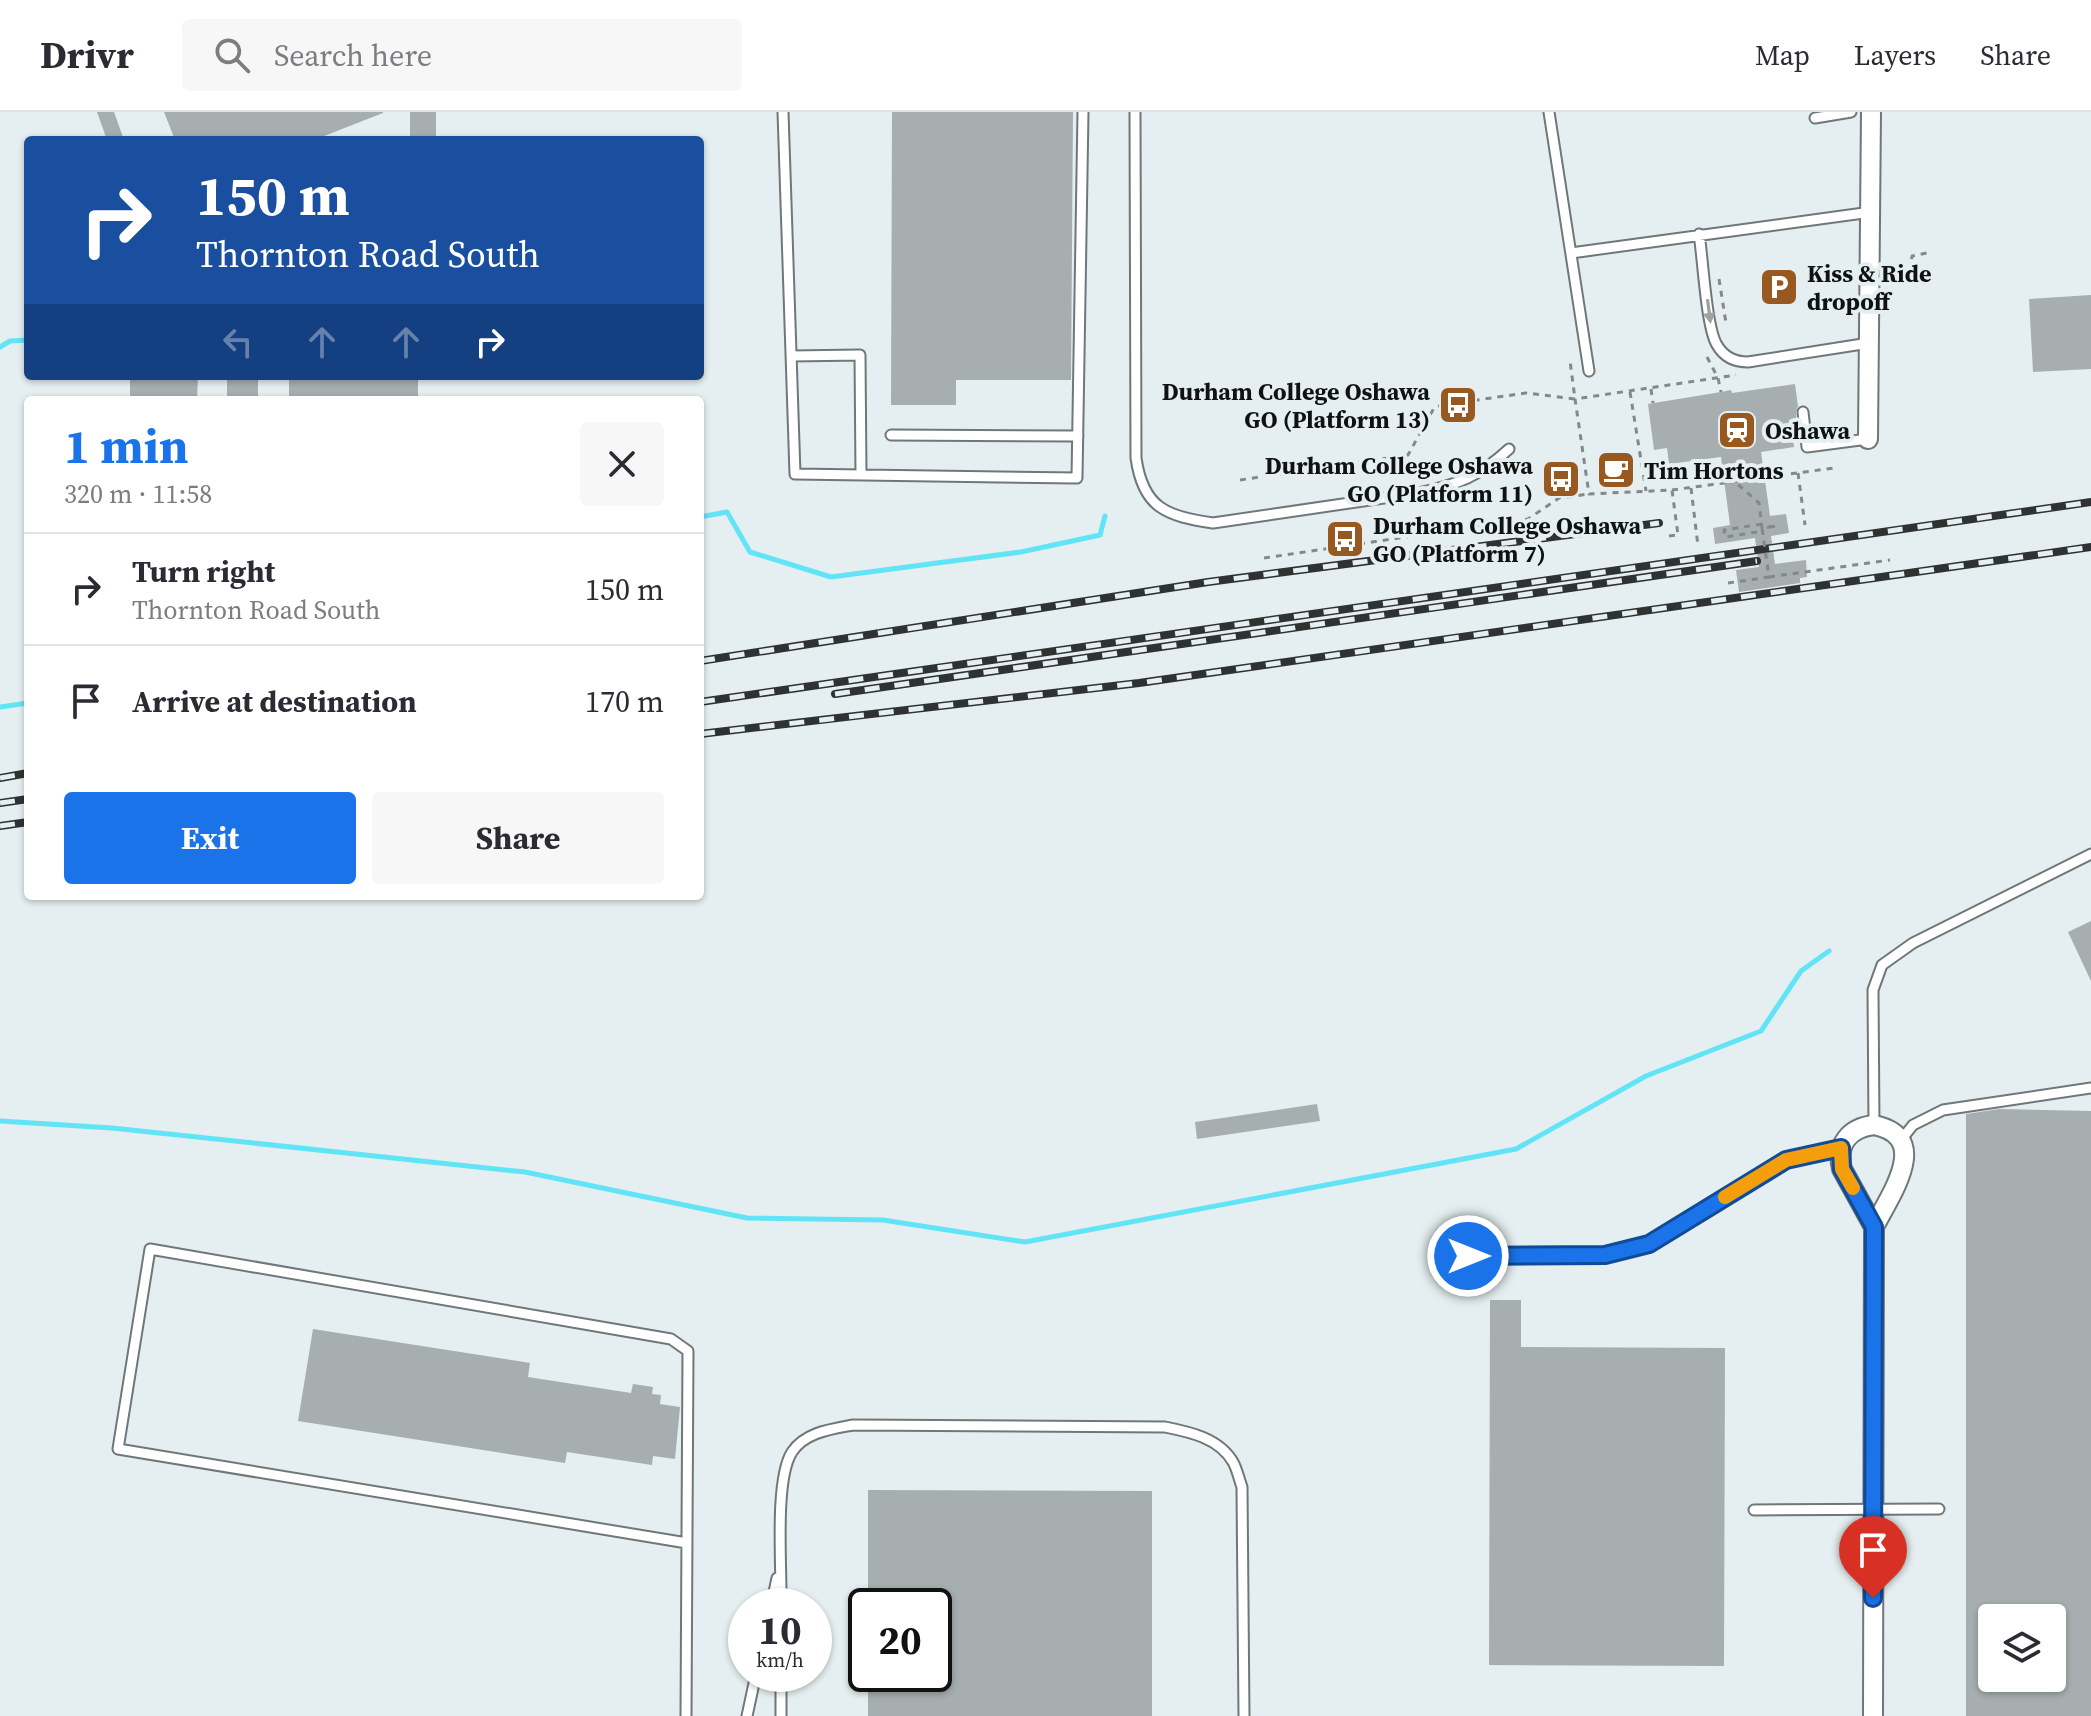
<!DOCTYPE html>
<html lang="en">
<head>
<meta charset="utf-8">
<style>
	:root { --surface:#fff; --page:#f7f7f7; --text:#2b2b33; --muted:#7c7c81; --line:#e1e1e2; --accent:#1a73e8 }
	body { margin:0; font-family:"Source Serif 4",serif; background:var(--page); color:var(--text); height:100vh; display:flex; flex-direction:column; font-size:30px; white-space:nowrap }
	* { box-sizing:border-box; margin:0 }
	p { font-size:26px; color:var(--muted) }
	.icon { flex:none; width:44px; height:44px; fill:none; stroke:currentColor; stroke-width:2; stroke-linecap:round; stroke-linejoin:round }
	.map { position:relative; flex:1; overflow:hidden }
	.drawer { position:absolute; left:24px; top:284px; width:680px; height:504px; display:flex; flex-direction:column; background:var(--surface); border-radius:8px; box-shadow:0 2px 6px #0004 }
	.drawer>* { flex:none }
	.hud { position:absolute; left:24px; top:24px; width:680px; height:244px; border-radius:8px; box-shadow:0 2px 6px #0004; background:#1a4fa0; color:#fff; overflow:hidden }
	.fabs { position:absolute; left:1978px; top:1492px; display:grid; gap:16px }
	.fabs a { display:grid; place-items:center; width:88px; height:88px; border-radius:8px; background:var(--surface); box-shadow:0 2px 6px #0004; font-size:40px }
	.speed { position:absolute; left:728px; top:1476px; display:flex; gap:16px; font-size:40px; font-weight:700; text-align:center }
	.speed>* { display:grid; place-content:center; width:104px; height:104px; border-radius:50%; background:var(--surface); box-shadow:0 2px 6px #0004; line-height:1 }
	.speed small { font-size:20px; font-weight:400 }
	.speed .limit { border:4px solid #111; border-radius:12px; background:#fff; color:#111 }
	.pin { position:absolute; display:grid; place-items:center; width:68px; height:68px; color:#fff; margin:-82px -34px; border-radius:50% 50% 50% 0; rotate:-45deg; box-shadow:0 0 8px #0007 }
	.pin .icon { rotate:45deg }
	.me { position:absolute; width:88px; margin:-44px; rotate:90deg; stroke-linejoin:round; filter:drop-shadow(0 0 6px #0008) }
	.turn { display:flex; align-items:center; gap:28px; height:168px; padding:0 40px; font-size:36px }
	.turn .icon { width:104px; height:104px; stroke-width:2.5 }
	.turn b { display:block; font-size:56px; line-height:68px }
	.lanes { display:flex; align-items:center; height:76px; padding:0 40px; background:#0003; justify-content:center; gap:40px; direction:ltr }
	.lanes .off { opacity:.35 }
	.round { display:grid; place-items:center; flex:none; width:84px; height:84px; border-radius:8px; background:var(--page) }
	.headline { display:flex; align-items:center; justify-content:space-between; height:136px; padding:0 40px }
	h1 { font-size:48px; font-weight:700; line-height:60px; color:var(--accent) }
	.cta { display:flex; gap:16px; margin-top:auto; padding:16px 40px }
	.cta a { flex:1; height:92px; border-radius:8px; background:var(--accent); color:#fff; font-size:32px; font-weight:700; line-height:92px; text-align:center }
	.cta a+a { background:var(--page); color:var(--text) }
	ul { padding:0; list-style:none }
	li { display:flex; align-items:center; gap:24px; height:112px; padding:0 40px; border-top:2px solid var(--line) }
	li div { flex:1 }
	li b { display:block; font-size:30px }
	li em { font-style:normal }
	header { display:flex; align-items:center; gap:48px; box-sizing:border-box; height:112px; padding:0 40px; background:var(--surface); border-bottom:2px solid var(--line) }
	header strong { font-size:38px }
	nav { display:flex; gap:44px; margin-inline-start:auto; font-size:28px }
	.search { width:560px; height:72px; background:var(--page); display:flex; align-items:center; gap:20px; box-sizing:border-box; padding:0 28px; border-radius:8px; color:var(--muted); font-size:30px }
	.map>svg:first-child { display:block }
</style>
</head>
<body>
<header>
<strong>Drivr</strong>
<div class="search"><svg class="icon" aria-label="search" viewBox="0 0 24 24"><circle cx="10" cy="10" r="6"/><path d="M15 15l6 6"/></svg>Search here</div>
<nav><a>Map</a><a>Layers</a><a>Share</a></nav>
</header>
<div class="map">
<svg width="2091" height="1604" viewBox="0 0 2091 1604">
	<rect width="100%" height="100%" fill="#e5eef0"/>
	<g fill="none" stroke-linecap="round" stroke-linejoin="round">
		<path stroke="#62e4f7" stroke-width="5" d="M0,235L10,229L28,228
			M700,405L727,400L750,440L831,465L1021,440L1100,423L1105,404
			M0,595L28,591
			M0,1009L112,1016L525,1060L747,1106L883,1108L1025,1130L1516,1037L1646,964L1761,919L1801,859L1829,839"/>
	</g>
	<path fill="#a6aeb0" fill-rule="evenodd" d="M97,0H114L124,28H107Z
		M164,0H383V1L314,28H175Z
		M410,0H436V28H410Z
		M892,0H1073L1071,268H956V293H891Z
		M2091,183V257L2033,260L2029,187Z
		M130,264H198L197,288H130Z
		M227,264H258V288H227Z
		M289,264H418V288H289Z
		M1795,272L1798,294L1796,300L1797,314L1792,315L1794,335L1761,340L1770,404L1786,402L1789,421L1771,424L1775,452L1806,448L1807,465L1800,466V471L1739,480L1736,458L1759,455L1755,426L1715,432L1713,416L1730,413L1721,345L1669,352L1667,336L1654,338L1648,292L1721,280L1731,278L1732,281Z
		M2091,809V869L2068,820Z
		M1317,992L1320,1009L1197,1027L1195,1010Z
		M1999,997L2091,999V1604H1966V1002ZM1992,1506H2052V1566H1992Z
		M1490,1188H1521V1235L1725,1236L1724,1554L1489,1553Z
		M313,1217L530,1251L528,1265L631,1281L633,1272L653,1275L652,1282L661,1283L660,1292L680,1295L675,1347L653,1344L652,1353L567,1340L565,1351L298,1309Z
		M868,1378L1152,1379V1604H868V1562H934V1494H868Z"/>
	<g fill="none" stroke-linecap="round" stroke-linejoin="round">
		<g stroke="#6f7779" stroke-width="13">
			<path id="lane" d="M783,0L795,362L1077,366L1083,0
				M1135,0L1136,346C1143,396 1166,404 1213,411L1418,381C1457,373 1480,364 1509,337
				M1549,0L1589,259
				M1815,6L1851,0
				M1699,122C1703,146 1706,215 1717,233C1724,245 1735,250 1748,250L1869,231
				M1571,141L1871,100
				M791,244L860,243L861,363
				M1803,300L1807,335L1868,327
				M891,323L1078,324
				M1874,1013L1873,878L1882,853L1913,831L2091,742
				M1901,1028L1913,1013L1943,998L2091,976
				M1468,1144L1605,1143L1649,1132L1786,1048L1841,1036
				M1754,1398L1939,1397
				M771,1494L777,1466
				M781,1494C782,1458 774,1368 792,1340C805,1320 832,1317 853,1313L1165,1315C1190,1320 1219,1326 1233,1350C1237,1357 1239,1367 1242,1375L1244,1604
				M686,1604C687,1482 687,1361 688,1239L671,1227L150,1137L118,1337L687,1431
				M747,1604L756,1562
				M781,1604V1562"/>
		</g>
		<g stroke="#6f7779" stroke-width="22">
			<path id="street" d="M1868,327L1871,0
				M1874,1013C1933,1025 1890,1083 1874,1115L1842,1057C1836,1032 1849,1016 1874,1013Z
				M1873,1604L1874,1115"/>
		</g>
		<path stroke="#83898b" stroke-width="3" stroke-dasharray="6 6" stroke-linecap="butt" d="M1910,159L1912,144L1931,140
			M1719,167L1726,211
			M1707,245L1718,266L1721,280
			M1651,277L1653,291
			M1630,280L1646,379
			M1730,351L1734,369L1759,391L1762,416L1777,414
			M1798,361L1805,413
			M1240,368L1408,343L1434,296L1442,293L1526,281L1575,287L1570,249
			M1691,376L1698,434
			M1672,378L1834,356
			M1762,412L1724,418L1725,425L1763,419
			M1669,424L1678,423L1672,378L1589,382L1575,287L1736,263
			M1264,446L1528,407L1559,386L1589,382
			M1769,465L1890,448"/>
		<use href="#lane" stroke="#fff" stroke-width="9"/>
		<use href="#street" stroke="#fff" stroke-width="18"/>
		<g stroke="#2e3232" stroke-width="8">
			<path id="rail" d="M700,549L1208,470L1659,411
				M835,582L1757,449
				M700,590L2091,390
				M700,622L1139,571L2091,435
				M0,666L28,661
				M0,691L28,687
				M0,714L28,710"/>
		</g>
		<use href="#rail" stroke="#e5eef0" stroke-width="5" stroke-dasharray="15" stroke-linecap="butt"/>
		<path stroke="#83898b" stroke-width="3" stroke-dasharray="6 6" stroke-linecap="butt" d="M1728,471L1769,465L1762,416L1777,414"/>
	</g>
	<defs><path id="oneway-solid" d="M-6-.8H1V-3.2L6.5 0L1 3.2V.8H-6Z" transform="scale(2)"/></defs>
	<use fill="#9fa0a0" href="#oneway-solid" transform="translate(1709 199) rotate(83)"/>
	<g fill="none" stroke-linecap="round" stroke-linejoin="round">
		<g stroke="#114b97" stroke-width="20">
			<path id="route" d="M1468,1144L1605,1143L1649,1132L1786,1048L1841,1036L1842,1057L1874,1115L1873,1486"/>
		</g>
		<use href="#route" stroke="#1a73e8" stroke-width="14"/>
		<path stroke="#f59e0b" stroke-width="14" d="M1725,1085L1786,1048L1841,1036L1842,1057L1853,1076"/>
	</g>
	<defs>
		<g id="parking-square" transform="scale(2)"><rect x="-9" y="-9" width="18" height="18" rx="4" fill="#97591f" stroke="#e5eef0"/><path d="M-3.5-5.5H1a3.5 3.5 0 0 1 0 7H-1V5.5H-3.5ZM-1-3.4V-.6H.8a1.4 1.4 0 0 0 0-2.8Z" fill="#fff"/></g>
		<g id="bus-square" transform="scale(2)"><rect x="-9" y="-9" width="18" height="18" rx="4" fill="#97591f" stroke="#e5eef0"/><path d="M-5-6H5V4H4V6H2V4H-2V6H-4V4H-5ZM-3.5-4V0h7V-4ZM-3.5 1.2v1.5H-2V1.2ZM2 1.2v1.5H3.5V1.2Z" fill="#fff"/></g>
		<g id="station-square" transform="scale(2)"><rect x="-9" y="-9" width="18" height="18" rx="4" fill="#97591f" stroke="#e5eef0"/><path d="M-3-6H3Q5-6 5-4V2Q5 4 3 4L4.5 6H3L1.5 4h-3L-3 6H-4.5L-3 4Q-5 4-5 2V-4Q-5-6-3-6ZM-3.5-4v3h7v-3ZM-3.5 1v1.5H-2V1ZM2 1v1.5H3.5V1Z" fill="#fff"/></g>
		<g id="cafe-square" transform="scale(2)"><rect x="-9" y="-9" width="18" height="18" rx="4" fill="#97591f" stroke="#e5eef0"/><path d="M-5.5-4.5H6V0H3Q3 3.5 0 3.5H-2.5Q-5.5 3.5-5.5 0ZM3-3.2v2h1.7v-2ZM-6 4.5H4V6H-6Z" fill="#fff"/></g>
	</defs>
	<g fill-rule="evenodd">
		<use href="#parking-square" x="1779" y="175"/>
		<use href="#bus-square" x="1458" y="293"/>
		<use href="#station-square" x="1737" y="318"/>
		<use href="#cafe-square" x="1616" y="358"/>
		<use href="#bus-square" x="1561" y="367"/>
		<use href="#bus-square" x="1345" y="427"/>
	</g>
	<g text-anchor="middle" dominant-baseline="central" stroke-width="8" stroke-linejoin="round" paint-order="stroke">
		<g font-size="24" font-weight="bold" fill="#0f1212" stroke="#e5eef0" text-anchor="start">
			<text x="1807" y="161">Kiss &amp; Ride<tspan x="1807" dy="28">dropoff</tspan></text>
			<text x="1430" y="279" text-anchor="end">Durham College Oshawa<tspan x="1430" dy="28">GO (Platform 13)</tspan></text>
			<text x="1765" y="318">Oshawa</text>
			<text x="1533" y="353" text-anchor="end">Durham College Oshawa<tspan x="1533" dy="28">GO (Platform 11)</tspan></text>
			<text x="1644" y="358">Tim Hortons</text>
			<text x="1373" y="413">Durham College Oshawa<tspan x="1373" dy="28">GO (Platform 7)</tspan></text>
		</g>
	</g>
</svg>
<div class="fabs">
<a><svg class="icon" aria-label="layers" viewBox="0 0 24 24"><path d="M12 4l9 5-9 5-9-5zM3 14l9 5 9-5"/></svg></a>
</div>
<div class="speed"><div>10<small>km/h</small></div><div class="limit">20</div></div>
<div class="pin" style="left:1873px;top:1486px;background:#d93025"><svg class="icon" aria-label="arrive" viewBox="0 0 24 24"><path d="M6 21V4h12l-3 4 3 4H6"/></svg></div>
<svg class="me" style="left:1468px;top:1144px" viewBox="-20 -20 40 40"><circle r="17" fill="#1a73e8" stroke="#fff" stroke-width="3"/><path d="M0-11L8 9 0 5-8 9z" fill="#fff"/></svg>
<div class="hud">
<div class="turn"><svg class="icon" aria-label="right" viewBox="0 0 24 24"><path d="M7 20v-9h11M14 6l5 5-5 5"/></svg><div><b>150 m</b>Thornton Road South</div></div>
<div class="lanes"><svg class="icon off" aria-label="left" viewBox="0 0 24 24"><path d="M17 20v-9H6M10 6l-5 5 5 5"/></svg><svg class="icon off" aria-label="ahead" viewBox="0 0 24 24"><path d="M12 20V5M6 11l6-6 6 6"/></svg><svg class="icon off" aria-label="ahead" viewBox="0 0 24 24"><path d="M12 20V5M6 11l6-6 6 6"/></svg><svg class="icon" aria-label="right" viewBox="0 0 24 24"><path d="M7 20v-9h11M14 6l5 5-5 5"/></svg></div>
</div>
<section class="drawer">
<div class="headline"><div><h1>1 min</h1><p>320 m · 11:58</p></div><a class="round"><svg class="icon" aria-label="close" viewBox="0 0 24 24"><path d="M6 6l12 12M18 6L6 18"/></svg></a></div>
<ul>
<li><svg class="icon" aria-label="right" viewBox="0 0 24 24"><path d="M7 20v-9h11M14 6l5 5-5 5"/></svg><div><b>Turn right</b><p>Thornton Road South</p></div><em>150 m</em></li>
<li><svg class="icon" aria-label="arrive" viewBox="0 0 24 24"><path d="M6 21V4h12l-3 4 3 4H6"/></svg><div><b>Arrive at destination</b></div><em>170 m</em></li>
</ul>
<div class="cta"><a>Exit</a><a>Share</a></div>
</section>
</div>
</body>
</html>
